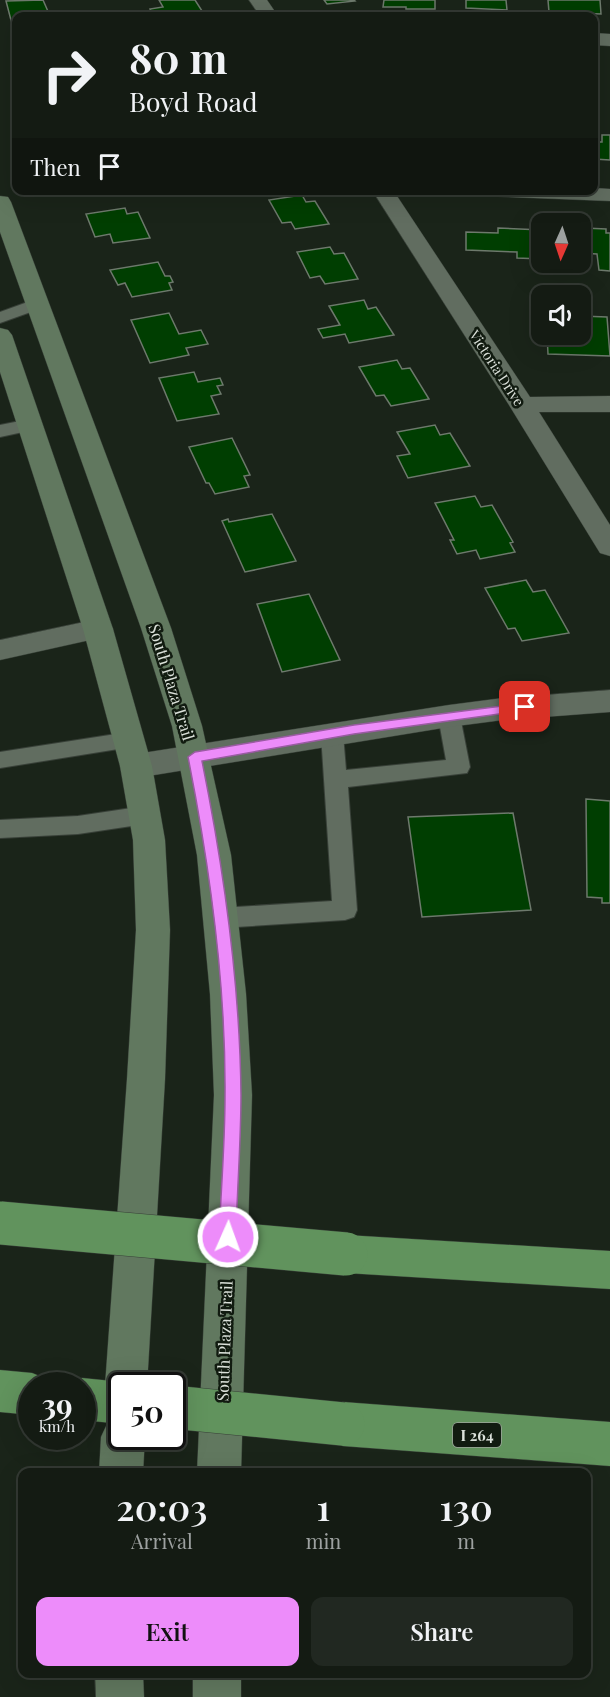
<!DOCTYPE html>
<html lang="en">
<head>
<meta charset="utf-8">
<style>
	:root { --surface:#141b13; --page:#212821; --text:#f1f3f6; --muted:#9da1a0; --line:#333933; --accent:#ed8cfa }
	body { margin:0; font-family:"Playfair Display",serif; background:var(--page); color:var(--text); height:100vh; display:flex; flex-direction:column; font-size:22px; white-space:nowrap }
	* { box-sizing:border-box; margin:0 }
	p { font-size:20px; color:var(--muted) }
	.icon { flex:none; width:33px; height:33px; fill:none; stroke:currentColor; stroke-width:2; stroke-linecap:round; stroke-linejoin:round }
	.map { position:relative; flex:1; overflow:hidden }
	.panel { position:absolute; left:18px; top:1468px; width:573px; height:210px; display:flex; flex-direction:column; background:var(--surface); border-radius:12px; box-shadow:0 6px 24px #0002,0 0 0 2px var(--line) }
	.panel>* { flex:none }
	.top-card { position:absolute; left:12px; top:12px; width:586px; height:183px; border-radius:12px; box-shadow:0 6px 24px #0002,0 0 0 2px var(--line); background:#141b13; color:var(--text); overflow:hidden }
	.needle { width:39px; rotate:183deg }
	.buttons { position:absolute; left:531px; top:213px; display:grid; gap:12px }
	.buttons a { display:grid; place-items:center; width:60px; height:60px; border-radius:12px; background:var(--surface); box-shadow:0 6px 24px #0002,0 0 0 2px var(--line); font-size:30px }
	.speed { position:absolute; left:18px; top:1372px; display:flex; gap:12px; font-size:30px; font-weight:700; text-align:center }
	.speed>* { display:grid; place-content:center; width:78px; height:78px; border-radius:50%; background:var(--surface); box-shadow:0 6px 24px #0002,0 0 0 2px var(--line); line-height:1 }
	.speed small { font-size:15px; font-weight:400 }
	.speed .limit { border:3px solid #111; border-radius:9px; background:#fff; color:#111 }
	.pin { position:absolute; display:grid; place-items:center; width:51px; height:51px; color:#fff; margin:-26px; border-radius:12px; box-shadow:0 3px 9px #0006 }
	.me { position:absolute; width:66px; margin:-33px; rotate:2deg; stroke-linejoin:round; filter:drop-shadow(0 0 4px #0008) }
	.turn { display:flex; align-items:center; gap:21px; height:126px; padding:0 18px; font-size:27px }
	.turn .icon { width:78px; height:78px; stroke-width:2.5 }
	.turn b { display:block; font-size:42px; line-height:51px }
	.then { display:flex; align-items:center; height:57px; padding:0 18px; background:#0003; gap:12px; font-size:22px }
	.eta { display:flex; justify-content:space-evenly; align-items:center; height:102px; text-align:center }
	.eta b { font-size:36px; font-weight:600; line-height:42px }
	.primary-button { display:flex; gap:12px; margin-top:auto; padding:12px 18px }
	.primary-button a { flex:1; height:69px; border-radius:12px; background:var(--accent); color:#111; font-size:24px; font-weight:600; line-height:69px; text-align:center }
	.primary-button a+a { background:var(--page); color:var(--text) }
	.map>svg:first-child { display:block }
</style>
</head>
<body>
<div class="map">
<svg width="610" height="1697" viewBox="0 0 610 1697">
	<rect width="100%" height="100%" fill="#1a2419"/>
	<path fill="#003e01" stroke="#6d796c" stroke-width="1.5" d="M43,0L50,16H16V23L12,24L6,1Z
		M159,0H195L204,14L154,16L150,9L163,7Z
		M324,0H354L355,1L327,4Z
		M384,0H435V9H406V7H383Z
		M466,0H506L507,10L466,8Z
		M548,0H600L601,14L549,12Z
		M602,135H610V160L594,159V142H602Z
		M74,190H116L75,195Z
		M302,195L306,202L315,201L329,224L295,229L291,222L282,223L269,200Z
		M125,208L127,214L138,212L150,238L113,243L110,234L95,237L86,214Z
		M498,228L542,230V259L517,258V252L466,250V232L498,233Z
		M584,228L606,229V233H610V271L599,270L597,254L580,253V232H585Z
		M330,247L334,254L344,253L358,279L325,284L320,276L310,278L297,252Z
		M158,262L165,276H170L173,282L169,283L172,290L132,297L125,283L118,285L110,270Z
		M364,300L368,309L376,307L394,335L349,343L345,334L323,338L318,329L340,325L329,306Z
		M169,313L179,334L201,330L208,344L186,348L189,355L150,363L131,320Z
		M580,316L607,317L610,356L548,354L547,334H580Z
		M397,360L402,369L410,368L429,399L391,406L384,395L376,396L359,367Z
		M194,372L198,382L220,378L223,385L217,386L221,394L211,396L219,414L177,421L159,378Z
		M435,425L440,435L450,433L470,466L408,478L397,456L410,454L397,432Z
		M232,438L250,475L244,476L249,487L215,494L209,483H206L189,447Z
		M475,496L481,507L492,505L513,542L510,543L515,552L480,559L476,550L457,554L450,540H454L435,503Z
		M272,514L296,561L245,572L222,521L228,519L229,522Z
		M526,580L533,592L545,590L569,633L522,641L515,628L508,629L485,588Z
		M309,594L340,660L282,672L257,604Z
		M586,799L610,801V903H602V898L587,897Z
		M513,813L531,910L422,917L408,817Z"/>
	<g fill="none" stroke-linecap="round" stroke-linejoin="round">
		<g stroke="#384038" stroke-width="2">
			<path id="lane" d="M36,299L42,300L45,304L42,308L0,323V312Z
				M30,419L37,421L39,425L37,429L0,437V425Z
				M449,708L457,710L460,716L470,767L467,773L348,787L357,910L354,917L345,920L220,928L211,925L208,918L211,911L220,908L332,901L321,734L324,728L332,726L340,728L343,734L346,770L446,760L438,716L441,710Z
				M129,732L137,734L140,740L137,746L0,768V752Z
				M145,806L153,809L157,815L153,821L145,824L78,834L0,838V820L78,816Z"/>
		</g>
		<g stroke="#384038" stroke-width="1">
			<path id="street" d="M249,0H267L278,16H260Z
				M594,33L610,34V46L594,45Z
				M594,188L610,189V201L485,196L477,195L475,190H594Z
				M372,190H393L530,397L610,396V412H539L610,525V556L600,553L509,405Z
				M98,619L108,622L113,629L108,636L0,660V640Z
				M610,690V712L503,720L449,727L136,778L125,774L120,766L125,758L136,754L449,705L503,698Z"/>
		</g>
		<g stroke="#384038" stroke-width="1">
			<path id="secondary" d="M0,196L8,197L11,202L171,628L202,726L231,855L246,994L252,1095L241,1473H197L214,1095L210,994L197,855L172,726L141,628L0,232Z
				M0,328L8,330L12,335L113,629L152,766L165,840L170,930L165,1079L147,1386H122V1405L111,1401L105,1386L127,1079L136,930L133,840L120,766L83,629L0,372Z
				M122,1416V1437H145L143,1473H99L101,1437L108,1422Z
				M95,1674H143L144,1697H96Z
				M193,1674H241V1697H193Z"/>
		</g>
		<g stroke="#384038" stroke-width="1">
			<path id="highway" d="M346,1235L610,1251V1289L346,1273L332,1267L326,1254L332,1241Z
				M0,1370L32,1373L47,1379L50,1386H32V1415L0,1412Z
				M82,1378L122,1382L132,1386H122V1424L82,1420V1386H66Z
				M343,1402L610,1422V1466L343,1446L328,1439L321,1424L328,1409Z"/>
		</g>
		<use href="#lane" fill="#616d60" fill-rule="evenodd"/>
		<use href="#street" fill="#616d60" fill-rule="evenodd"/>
		<use href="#secondary" fill="#61785f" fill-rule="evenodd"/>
		<use href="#highway" fill="#61935d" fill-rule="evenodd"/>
		<g stroke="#384038" stroke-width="44" stroke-linecap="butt">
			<path id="highway-bridge" d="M0,1223L346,1254
				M172,1407L343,1424"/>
		</g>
		<use href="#highway-bridge" stroke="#61935d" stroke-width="43"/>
	</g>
	<path fill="#ed8cfa" stroke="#9a5ba2" stroke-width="1.5" d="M525,703L529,704L531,707L529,710L354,734L202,761C224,870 240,983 241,1095C241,1142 237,1190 236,1237L233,1242L228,1244L222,1242L219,1237C221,1190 225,1143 225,1096C226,982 210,868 188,757L195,752L354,725Z"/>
	<g text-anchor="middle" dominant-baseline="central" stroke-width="5" stroke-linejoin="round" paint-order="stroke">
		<g font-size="14" fill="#dbe1da" stroke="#111b10">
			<text transform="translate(497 368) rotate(57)">Victoria Drive</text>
		</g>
		<rect fill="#111b10" stroke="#9ea69d" stroke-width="1.5" x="453" y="1423" width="48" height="24" rx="4.5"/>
		<g font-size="15" font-weight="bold" fill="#dbe1da">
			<text x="477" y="1435">I 264</text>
		</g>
		<g font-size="16" fill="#dbe1da" stroke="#111b10">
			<text transform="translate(172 682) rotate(73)">South Plaza Trail</text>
			<text transform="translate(224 1341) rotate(-88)">South Plaza Trail</text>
		</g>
	</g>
</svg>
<div class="buttons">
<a><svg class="needle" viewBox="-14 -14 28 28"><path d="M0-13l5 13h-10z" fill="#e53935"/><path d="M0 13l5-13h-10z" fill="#9da1a0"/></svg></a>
<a><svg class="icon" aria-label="sound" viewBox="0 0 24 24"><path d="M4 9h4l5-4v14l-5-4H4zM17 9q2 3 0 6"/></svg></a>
</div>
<div class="speed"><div>39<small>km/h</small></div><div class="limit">50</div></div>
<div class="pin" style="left:525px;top:707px;background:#d93025"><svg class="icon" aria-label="arrive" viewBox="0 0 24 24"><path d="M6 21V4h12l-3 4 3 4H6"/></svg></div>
<svg class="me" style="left:228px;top:1237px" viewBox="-20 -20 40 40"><circle r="17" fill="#ed8cfa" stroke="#fff" stroke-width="3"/><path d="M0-11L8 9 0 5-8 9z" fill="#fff"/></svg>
<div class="top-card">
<div class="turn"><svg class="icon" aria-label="right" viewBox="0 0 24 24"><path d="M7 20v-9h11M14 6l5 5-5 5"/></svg><div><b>80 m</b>Boyd Road</div></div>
<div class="then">Then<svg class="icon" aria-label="arrive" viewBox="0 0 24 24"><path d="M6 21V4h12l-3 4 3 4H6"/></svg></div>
</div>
<section class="panel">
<div class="eta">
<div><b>20:03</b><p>Arrival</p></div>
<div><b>1</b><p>min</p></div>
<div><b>130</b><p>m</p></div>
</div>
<div class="primary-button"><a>Exit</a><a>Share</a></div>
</section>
</div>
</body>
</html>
